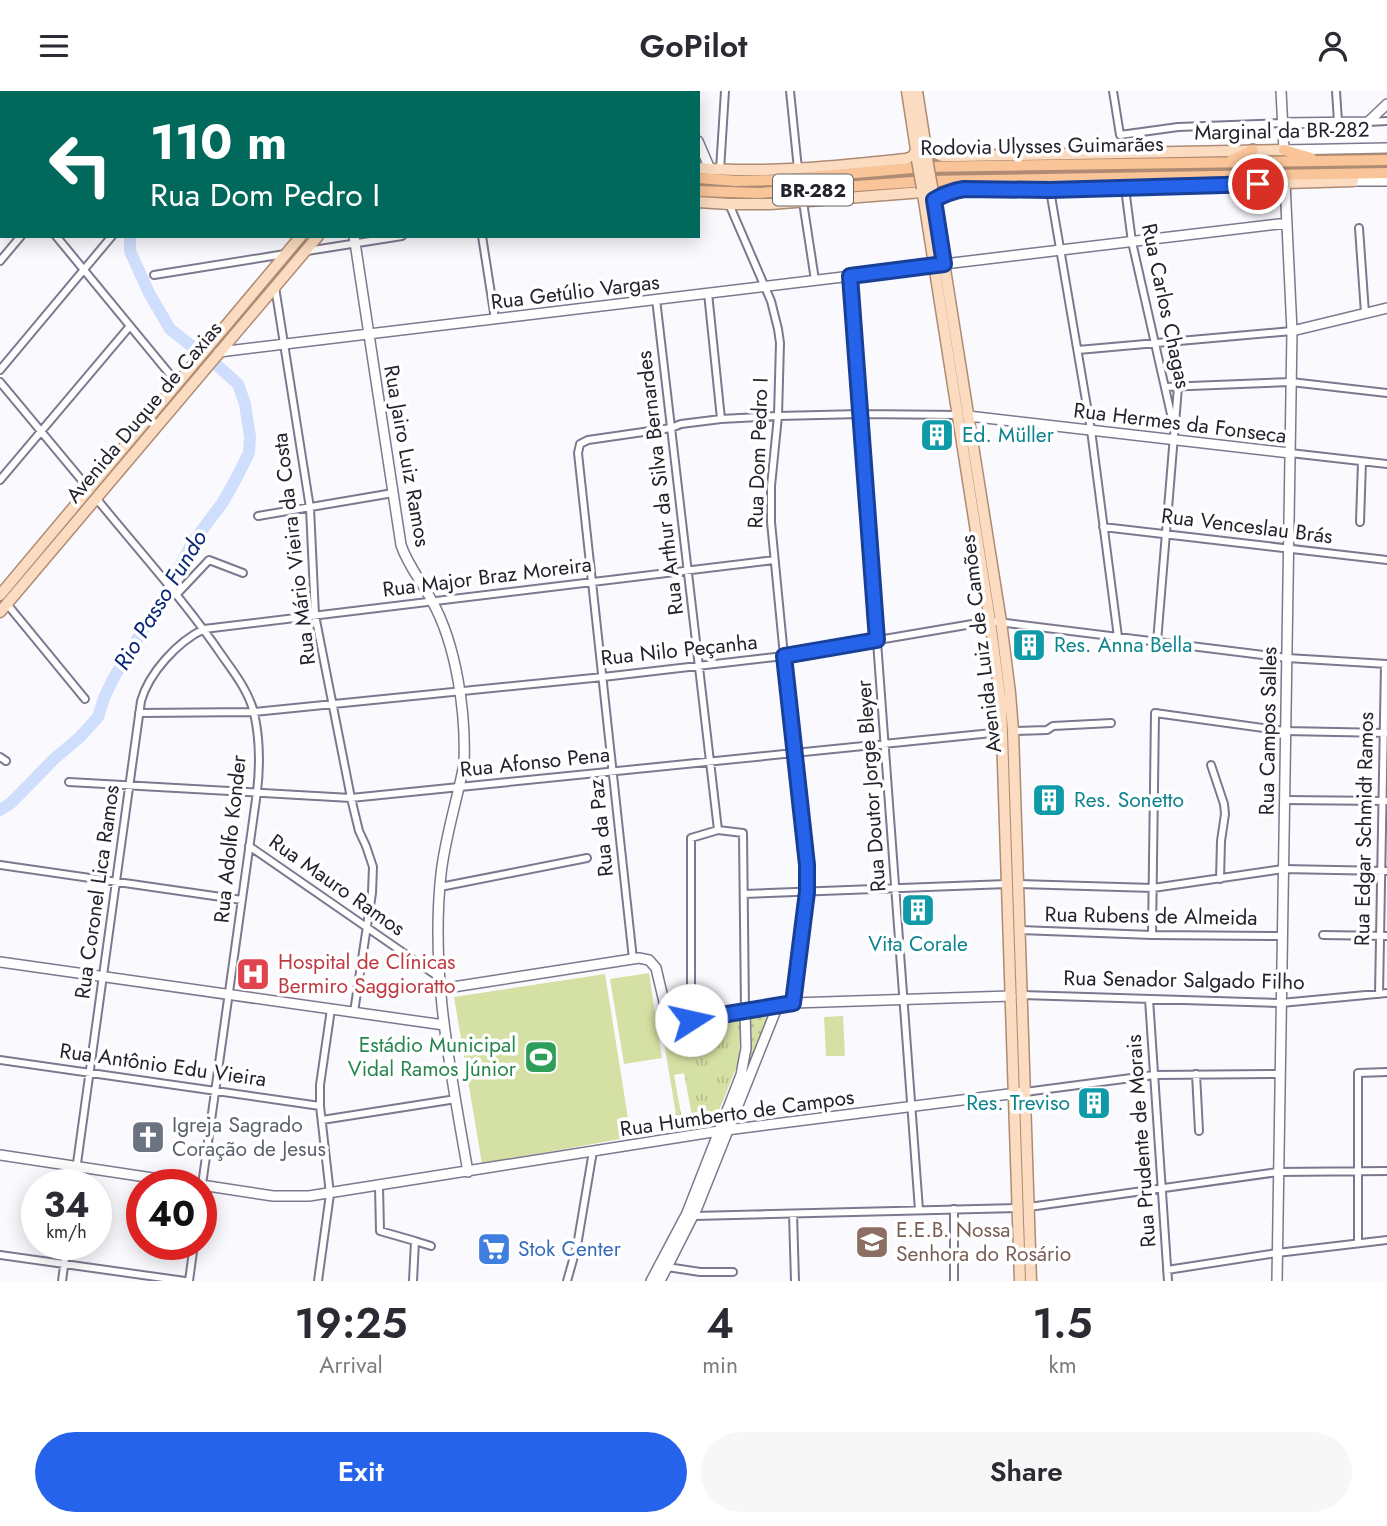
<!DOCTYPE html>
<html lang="en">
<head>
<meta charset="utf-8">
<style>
	:root { --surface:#fff; --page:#f7f7f7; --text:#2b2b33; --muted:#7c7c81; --accent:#2563eb }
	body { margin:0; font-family:Jost,sans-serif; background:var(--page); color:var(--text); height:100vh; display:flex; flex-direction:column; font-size:26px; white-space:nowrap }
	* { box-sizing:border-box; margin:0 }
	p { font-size:23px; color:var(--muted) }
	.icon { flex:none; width:38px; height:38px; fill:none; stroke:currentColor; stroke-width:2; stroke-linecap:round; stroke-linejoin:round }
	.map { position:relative; height:1190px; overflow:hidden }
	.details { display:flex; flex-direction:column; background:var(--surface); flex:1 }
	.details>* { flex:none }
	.top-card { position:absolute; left:0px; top:0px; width:700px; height:147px; box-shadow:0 4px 18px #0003; background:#00695c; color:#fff; overflow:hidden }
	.speed { position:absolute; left:21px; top:1078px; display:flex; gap:14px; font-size:35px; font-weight:700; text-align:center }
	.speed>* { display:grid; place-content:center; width:91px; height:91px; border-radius:50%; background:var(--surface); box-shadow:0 4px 18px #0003; line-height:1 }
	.speed small { font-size:18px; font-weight:400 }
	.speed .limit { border:10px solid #d22; background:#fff; color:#111 }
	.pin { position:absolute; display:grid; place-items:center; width:60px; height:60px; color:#fff; margin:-30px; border:4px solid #fff; border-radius:50%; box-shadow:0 2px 7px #0007 }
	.me { position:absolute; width:77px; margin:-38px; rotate:80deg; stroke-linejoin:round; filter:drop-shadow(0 0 5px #0008) }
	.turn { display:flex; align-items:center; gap:24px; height:147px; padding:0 35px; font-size:32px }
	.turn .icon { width:91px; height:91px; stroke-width:2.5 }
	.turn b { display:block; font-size:49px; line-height:60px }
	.eta { display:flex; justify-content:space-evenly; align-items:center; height:119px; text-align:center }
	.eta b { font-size:42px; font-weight:600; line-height:49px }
	.primary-button { display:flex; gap:14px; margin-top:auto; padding:14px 35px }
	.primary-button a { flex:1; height:80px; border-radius:42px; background:var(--accent); color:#fff; font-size:28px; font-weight:600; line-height:80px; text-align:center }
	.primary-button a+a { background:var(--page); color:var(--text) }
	header { display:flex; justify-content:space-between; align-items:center; height:91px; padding:0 35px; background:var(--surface); font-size:32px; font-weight:600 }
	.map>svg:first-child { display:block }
</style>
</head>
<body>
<header><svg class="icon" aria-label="menu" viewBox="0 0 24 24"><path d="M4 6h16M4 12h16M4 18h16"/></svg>GoPilot<svg class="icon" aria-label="person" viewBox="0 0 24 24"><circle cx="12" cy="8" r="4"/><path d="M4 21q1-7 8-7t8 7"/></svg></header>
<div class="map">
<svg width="1387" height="1190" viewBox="0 0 1387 1190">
	<defs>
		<pattern id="grass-dots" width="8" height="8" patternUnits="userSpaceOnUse" patternTransform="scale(1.75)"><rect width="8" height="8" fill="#d5e0a4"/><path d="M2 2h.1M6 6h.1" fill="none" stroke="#b7c08d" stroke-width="1.8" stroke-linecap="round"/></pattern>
		<pattern id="park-tufts" width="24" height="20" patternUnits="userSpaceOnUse" patternTransform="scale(1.75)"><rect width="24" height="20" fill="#d5e0a4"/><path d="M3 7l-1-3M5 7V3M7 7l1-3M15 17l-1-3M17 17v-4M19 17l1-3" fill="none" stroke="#b7c08d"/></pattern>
	</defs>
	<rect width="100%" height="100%" fill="#faf9fe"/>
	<path fill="url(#grass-dots)" d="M765,920L769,924L726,1036L723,1035L748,969L749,926L752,923Z"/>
	<path fill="url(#park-tufts)" fill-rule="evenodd" d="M741,924L739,970L712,1037L679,1042L662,939ZM684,982L694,1036L684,1039L674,984Z"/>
	<path fill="#d5e0a4" d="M649,882L662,967L624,973L610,888Z
		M605,883L631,1046L482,1073L454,906Z
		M843,925L845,965H826L824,926Z"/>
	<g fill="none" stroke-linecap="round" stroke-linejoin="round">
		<path stroke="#cfdefc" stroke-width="12" d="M130,145V160L149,202L170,238L194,257
			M0,719L11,712L54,668L80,646L98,626L104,607L113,588L164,504L193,451L223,411L237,386L249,362L250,346L245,313L238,293L218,275"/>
		<g stroke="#7d788f" stroke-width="10">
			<path id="street" d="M331,0L332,2
				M459,0L460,2
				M790,0L798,78
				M1113,0L1120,44L1178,36L1283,32
				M1336,0L1338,31
				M63,2L65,0
				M141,2V0
				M641,2L649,0
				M1368,31L1387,30
				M0,59L2,58
				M720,79L725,0
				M1125,97L1132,151L1173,332
				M1050,99L1091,339L1118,546
				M803,111L815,189
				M729,113L771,210L778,238L780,252L778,325L771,395V431L784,565L807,774V801L793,912
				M1359,137L1365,222
				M56,145L177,292
				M482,145L495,228
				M307,160L402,145
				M0,170L21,145
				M154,184L285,163
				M850,185L919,1119
				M275,196L310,417L315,524L351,707L359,740L366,755L373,776L372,802L354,921
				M708,202L721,328
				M656,208L718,739
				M1078,259L1292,240
				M0,279L112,145
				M0,291L89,398
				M1165,296L1291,291L1387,302
				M1290,362L1387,373
				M0,389L130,235
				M96,407C139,460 185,510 223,566C235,583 249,601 254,622C260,648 260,675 257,701L201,1101
				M258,425L393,402
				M1360,431L1362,371
				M1103,436L1387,469
				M176,504L209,469L243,482
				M7,513L85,608
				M1157,551L1178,296
				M139,622L254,621L603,586L784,565L990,530L1287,567L1387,573
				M1013,640L1047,639L1053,635L1111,632
				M0,666L6,670
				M1211,674L1224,713L1225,723L1221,750L1220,788
				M69,691L351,707L1002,641
				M1284,709L1387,710
				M249,755L440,887
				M0,774L242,809
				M1019,793L1153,797L1283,778L1387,780
				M440,796L587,767
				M744,803L1007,793
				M1020,839L1152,844L1282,845
				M1152,844L1155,622L1285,640L1387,642
				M1323,844L1387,845
				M633,868L578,362L580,353L588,349L671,337L681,333L721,328L778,325L861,323L958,324
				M1379,903L1385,573
				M1022,904L1281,912L1387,902
				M1149,908L1168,1190
				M691,928V747L718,739L743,742L745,919
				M0,969L320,1015
				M1196,983L1199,1040
				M1025,1001L1154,984L1280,983
				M322,1029L456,1008
				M74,1094L141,610C149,582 177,551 204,538L774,469
				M379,1095L380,1140L415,1150L413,1190
				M1029,1116L1278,1081L1387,1080
				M793,1123L795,1190
				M694,1125L1018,1117
				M415,1150L431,1155
				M1358,1152V982L1387,981
				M0,1164L185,1190
				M667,1176L700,1181H733
				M1167,1179L1277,1162L1387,1149
				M62,1190L67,1153
				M189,1190L194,1153
				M318,1190L330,1103L320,1015V994L331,918
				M567,1190L577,1155L593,1060
				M954,1190V1118"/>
		</g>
		<g stroke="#7d788f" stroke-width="12">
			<path id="secondary" d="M678,0L679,2
				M1281,0L1284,59L1387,57
				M420,2L421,0
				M430,2V0
				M1283,32L1368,31L1387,13
				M698,50L710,78
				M1353,90H1387
				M354,145L401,454C408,475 422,491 432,510C457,555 466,623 464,673C457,710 445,746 441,783C430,883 451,982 468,1081
				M944,173L1287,132
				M1292,240L1387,217
				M219,261L934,175
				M968,325L1290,362
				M0,871L444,934
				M440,898L639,867L649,869L656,877L669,932L793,912L1011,905
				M0,1064L199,1094
				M201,1094L273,1105H309L719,1040L1025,1001
				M651,1190L687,1122L741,984L746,957L745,919
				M660,1190L697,1117L778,914
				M1277,1190L1292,240L1285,92"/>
		</g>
		<g stroke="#ae8b72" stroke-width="13">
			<path id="primary" d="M167,0L175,2
				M314,0L323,2
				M907,0L917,65
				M917,0L927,64
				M926,58L942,65H956L1284,59
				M698,77C768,83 837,75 906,68L912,66L916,60
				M932,96L1001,531L1010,602L1013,640L1031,1190
				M922,97L989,523L1001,612L1020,1190
				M934,109L946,102L964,98L1050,99L1353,90
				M698,111L729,113H770L923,101
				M0,504L301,145
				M0,521L318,145"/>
		</g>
		<g stroke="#ae8b72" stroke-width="14">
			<path id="highway" d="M214,0L219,2
				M256,0L264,2
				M1284,59L1311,67
				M1230,70L1253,59
				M698,87L736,90L776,89L924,76L1387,69
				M698,100L759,102L926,90L1387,82"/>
		</g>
		<use href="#street" stroke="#fff" stroke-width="6"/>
		<use href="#secondary" stroke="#fff" stroke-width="9"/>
		<use href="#primary" stroke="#fbdcc1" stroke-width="10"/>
		<use href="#highway" stroke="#f9c498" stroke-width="10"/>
		<g stroke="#ae8b72" stroke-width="13" stroke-linecap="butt">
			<path id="primary-bridge" d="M927,68L932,96
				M917,69L922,97"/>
		</g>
		<use href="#primary-bridge" stroke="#fbdcc1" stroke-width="10"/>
	</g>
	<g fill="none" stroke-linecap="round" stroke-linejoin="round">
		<g stroke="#184099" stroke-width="18">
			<path id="route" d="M691,929L793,912L807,801V774L784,565L877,549L850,185L944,173L934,109C944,103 952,100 964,98L1050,99L1258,93"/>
		</g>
		<use href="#route" stroke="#2563eb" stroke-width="12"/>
	</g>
	<defs>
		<g id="building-square" transform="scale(1.75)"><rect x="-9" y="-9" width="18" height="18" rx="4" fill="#0f9aa8" stroke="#fff"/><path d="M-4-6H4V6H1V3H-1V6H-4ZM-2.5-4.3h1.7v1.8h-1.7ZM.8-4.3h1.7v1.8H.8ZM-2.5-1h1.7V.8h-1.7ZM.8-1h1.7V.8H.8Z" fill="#fff"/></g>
		<g id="hospital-square" transform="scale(1.75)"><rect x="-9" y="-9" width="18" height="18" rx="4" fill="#e0444e" stroke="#fff"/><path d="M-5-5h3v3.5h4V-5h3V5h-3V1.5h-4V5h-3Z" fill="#fff"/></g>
		<g id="stadium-square" transform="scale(1.75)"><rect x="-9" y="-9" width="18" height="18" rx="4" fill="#2e9e5b" stroke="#fff"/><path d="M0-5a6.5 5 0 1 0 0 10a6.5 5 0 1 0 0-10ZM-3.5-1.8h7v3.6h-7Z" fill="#fff"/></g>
		<g id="church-square" transform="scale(1.75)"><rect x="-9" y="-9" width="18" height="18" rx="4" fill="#6b7280" stroke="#fff"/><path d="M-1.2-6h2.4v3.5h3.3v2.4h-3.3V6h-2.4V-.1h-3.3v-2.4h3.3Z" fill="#fff"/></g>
		<g id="school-square" transform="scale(1.75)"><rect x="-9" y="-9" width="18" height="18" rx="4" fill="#8d6e63" stroke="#fff"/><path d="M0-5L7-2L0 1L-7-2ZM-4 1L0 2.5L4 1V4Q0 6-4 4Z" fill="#fff"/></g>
		<g id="supermarket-square" transform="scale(1.75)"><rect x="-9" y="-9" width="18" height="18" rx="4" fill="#3f7fe0" stroke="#fff"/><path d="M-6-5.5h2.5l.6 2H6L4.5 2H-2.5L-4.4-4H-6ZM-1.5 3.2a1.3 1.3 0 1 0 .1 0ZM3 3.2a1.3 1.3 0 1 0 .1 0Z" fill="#fff"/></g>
	</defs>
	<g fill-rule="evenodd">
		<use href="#building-square" x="937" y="344"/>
		<use href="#building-square" x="1029" y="554"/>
		<use href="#building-square" x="1049" y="709"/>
		<use href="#building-square" x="918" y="819"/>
		<use href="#hospital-square" x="253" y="883"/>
		<use href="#stadium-square" x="541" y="966"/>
		<use href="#building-square" x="1094" y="1012"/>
		<use href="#church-square" x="148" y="1046"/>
		<use href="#school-square" x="872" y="1151"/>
		<use href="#supermarket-square" x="494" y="1158"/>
	</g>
	<g text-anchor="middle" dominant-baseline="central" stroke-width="7" stroke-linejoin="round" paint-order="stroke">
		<rect fill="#fff" stroke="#66646b" stroke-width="2" x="773" y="83.5" width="80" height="31" rx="5"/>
		<g font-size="19" font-weight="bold" fill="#24222b">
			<text x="813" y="99">BR-282</text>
		</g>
		<g font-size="21" fill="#24222b" stroke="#fff">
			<text transform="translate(1282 40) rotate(-1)">Marginal da BR-282</text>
			<text transform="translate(1042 55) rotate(-1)">Rodovia Ulysses Guimarães</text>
			<text transform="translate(575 201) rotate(-7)">Rua Getúlio Vargas</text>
			<text transform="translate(1166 215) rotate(78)">Rua Carlos Chagas</text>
			<text transform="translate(144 321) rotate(-50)">Avenida Duque de Caxias</text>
			<text transform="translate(1180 332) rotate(7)">Rua Hermes da Fonseca</text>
			<text transform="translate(758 362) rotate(-88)">Rua Dom Pedro I</text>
			<text transform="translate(407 365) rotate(80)">Rua Jairo Luiz Ramos</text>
			<text transform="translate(660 392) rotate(-97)">Rua Arthur da Silva Bernardes</text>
			<text transform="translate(1247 435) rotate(7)">Rua Venceslau Brás</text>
			<text transform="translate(294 458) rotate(-97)">Rua Mário Vieira da Costa</text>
			<text transform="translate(487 486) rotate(-7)">Rua Major Braz Moreira</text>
			<text transform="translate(981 553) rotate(-97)">Avenida Luiz de Camões</text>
			<text transform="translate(679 559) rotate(-6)">Rua Nilo Peçanha</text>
			<text transform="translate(1268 640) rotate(-89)">Rua Campos Salles</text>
			<text transform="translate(535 671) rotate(-6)">Rua Afonso Pena</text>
			<text transform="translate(871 695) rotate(-94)">Rua Doutor Jorge Bleyer</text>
			<text transform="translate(601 737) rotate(-96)">Rua da Paz</text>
			<text transform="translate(1364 738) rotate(-89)">Rua Edgar Schmidt Ramos</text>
			<text transform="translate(230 748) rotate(-84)">Rua Adolfo Konder</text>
			<text transform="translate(337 794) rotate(35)">Rua Mauro Ramos</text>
			<text transform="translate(97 801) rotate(-82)">Rua Coronel Lica Ramos</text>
			<text transform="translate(1151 825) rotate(1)">Rua Rubens de Almeida</text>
			<text transform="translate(1184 889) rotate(1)">Rua Senador Salgado Filho</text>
			<text transform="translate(163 974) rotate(8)">Rua Antônio Edu Vieira</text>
			<text transform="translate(737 1022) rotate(-8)">Rua Humberto de Campos</text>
			<text transform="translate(1141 1050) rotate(-94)">Rua Prudente de Morais</text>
		</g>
		<g font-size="21" fill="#0d838f" stroke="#fff" text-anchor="start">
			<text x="962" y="344">Ed. Müller</text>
			<text x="1054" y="554">Res. Anna Bella</text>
			<text x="1074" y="709">Res. Sonetto</text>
			<text x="918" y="853" text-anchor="middle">Vita Corale</text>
			<text x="1070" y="1012" text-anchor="end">Res. Treviso</text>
		</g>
		<g font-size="21" fill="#be3a42" stroke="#fff" text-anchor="start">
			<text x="278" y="871">Hospital de Clínicas<tspan x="278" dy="24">Bermiro Saggioratto</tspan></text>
		</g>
		<g font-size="21" fill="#27864d" stroke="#fff" text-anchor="end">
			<text x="516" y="954">Estádio Municipal<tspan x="516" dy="24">Vidal Ramos Júnior</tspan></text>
		</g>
		<g font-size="21" fill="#5b616d" stroke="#fff" text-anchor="start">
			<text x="172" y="1034">Igreja Sagrado<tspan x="172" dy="24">Coração de Jesus</tspan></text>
		</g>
		<g font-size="21" fill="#785e54" stroke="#fff" text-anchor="start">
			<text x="896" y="1139">E.E.B. Nossa<tspan x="896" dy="24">Senhora do Rosário</tspan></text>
		</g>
		<g font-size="21" fill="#366cbe" stroke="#fff" text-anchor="start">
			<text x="518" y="1158">Stok Center</text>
		</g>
		<g font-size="23" font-style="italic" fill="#0a2777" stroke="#fff">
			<text transform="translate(160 509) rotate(-59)">Rio Passo Fundo</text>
		</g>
	</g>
</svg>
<div class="speed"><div>34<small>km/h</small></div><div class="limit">40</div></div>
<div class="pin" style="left:1258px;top:93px;background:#d93025"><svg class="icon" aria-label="arrive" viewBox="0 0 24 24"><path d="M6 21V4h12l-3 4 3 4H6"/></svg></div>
<svg class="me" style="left:691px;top:929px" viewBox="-20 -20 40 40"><circle r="19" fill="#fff"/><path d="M0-13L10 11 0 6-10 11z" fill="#2563eb"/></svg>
<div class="top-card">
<div class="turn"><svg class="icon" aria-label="left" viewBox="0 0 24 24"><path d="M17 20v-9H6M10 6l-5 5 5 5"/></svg><div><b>110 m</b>Rua Dom Pedro I</div></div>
</div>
</div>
<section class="details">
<div class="eta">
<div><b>19:25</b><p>Arrival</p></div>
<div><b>4</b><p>min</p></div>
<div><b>1.5</b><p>km</p></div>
</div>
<div class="primary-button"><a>Exit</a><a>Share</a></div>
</section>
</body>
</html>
